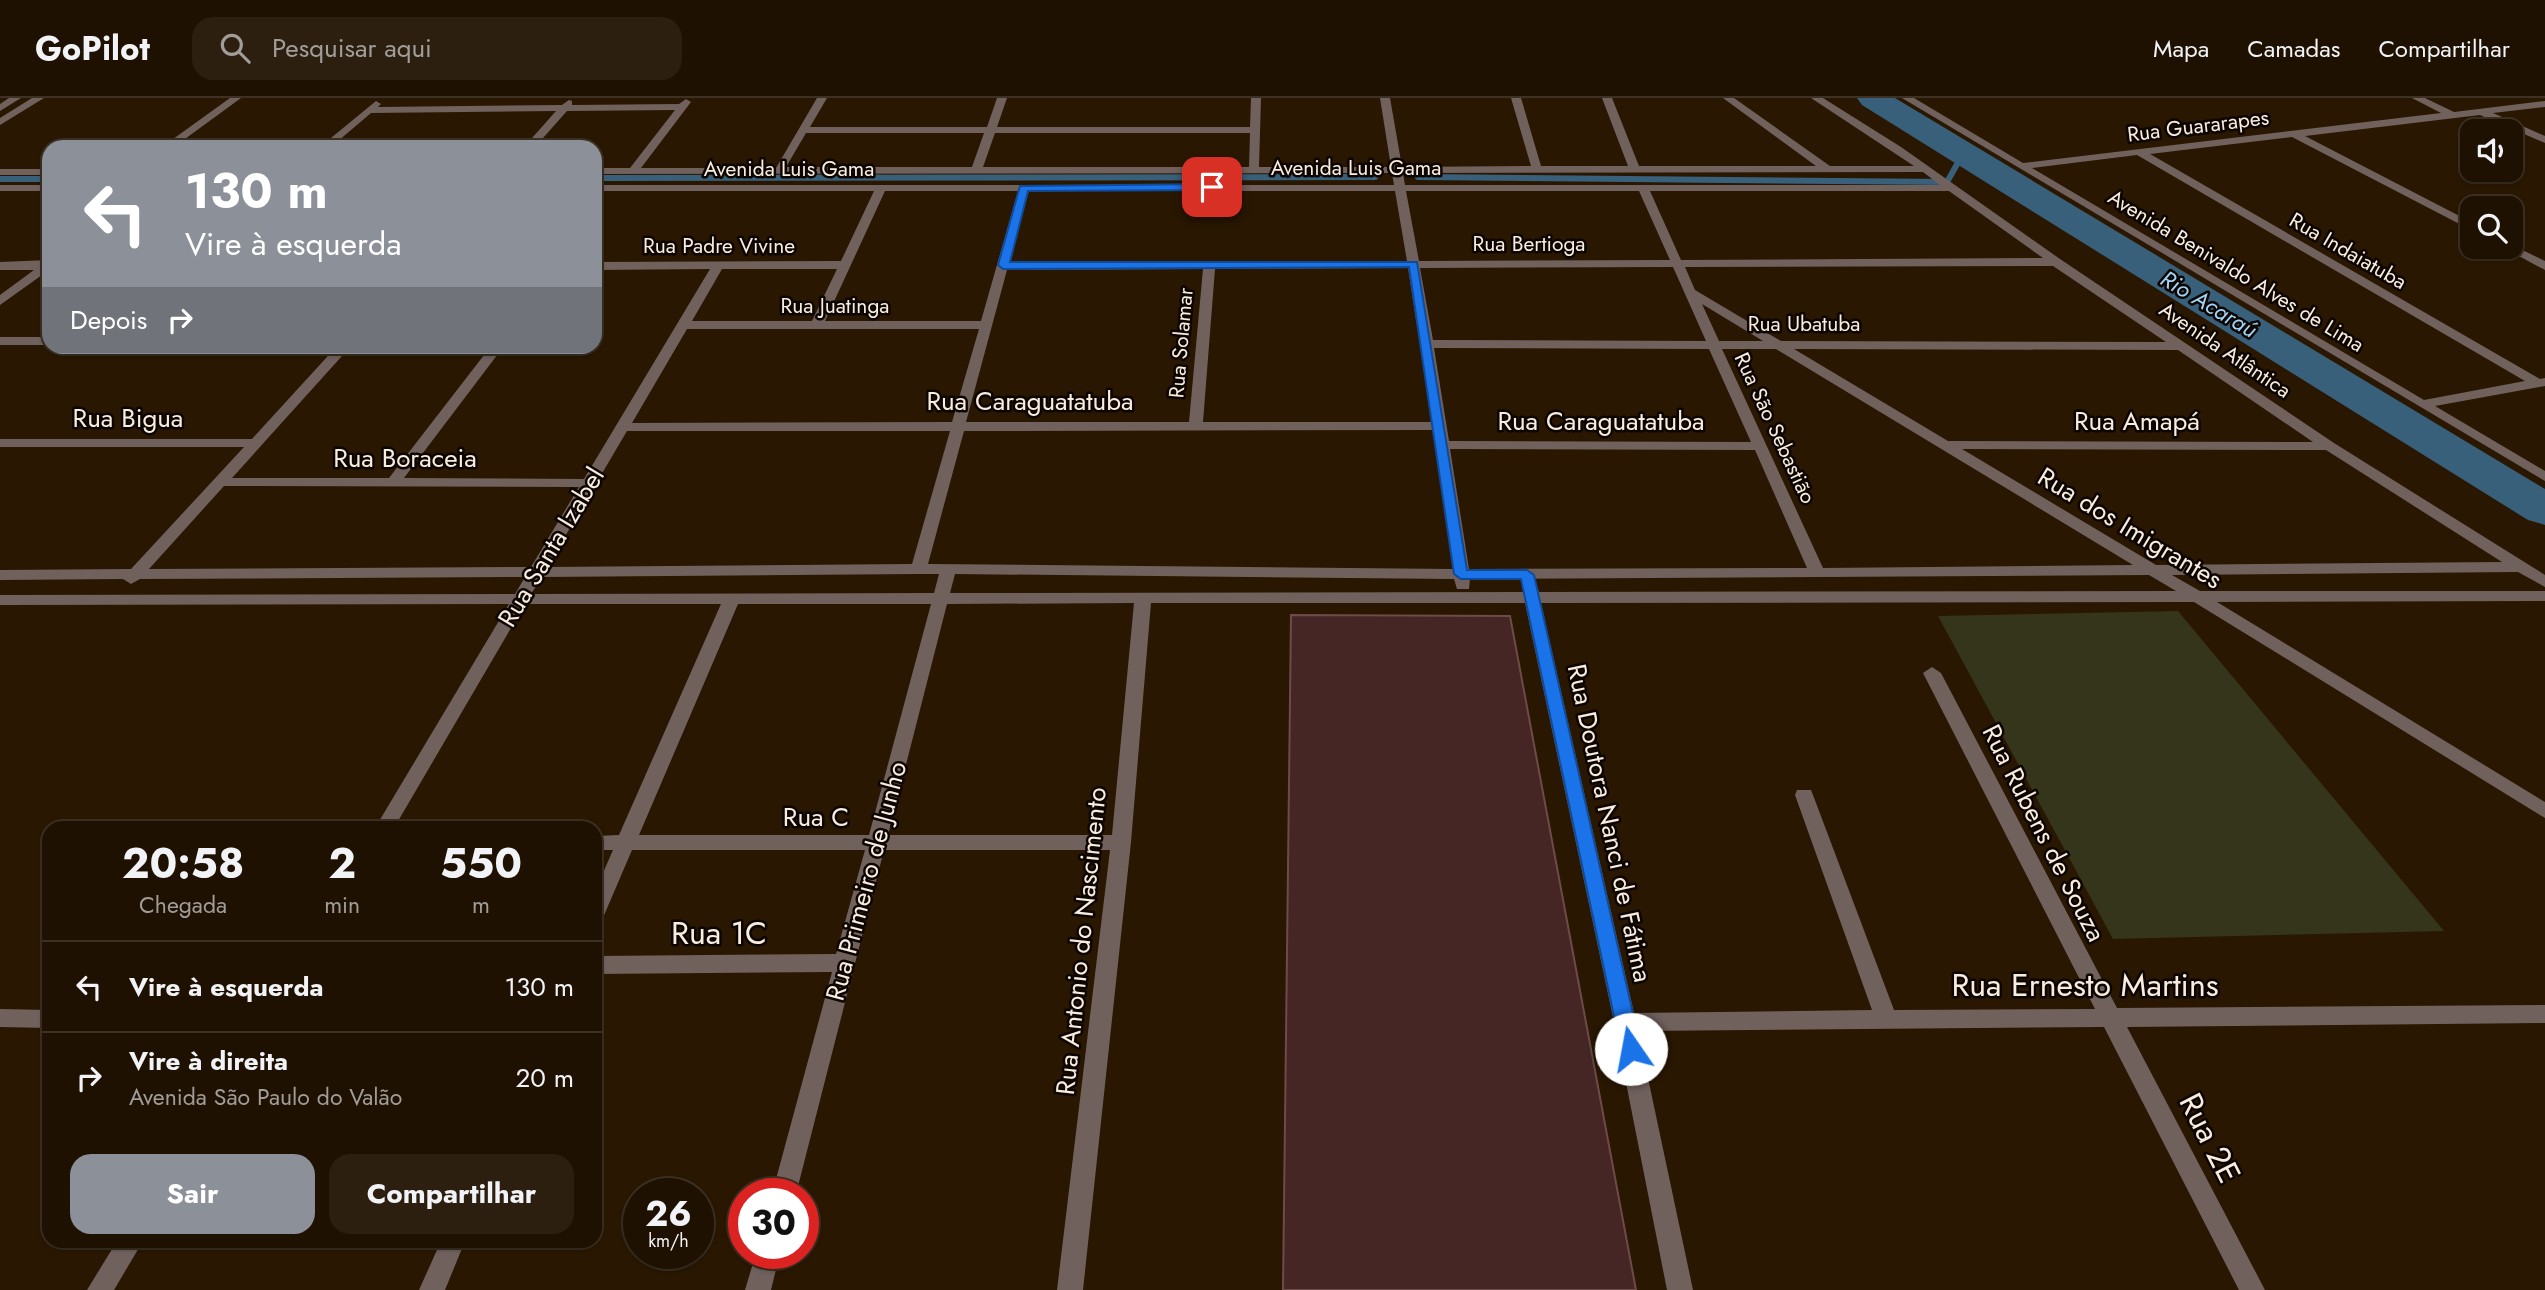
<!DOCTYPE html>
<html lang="pt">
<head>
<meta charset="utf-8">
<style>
	:root { --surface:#1f1101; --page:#2c1f10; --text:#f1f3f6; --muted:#a19d99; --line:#3c3123; --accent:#8c9099 }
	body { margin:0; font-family:Jost,sans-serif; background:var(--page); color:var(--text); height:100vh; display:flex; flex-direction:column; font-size:26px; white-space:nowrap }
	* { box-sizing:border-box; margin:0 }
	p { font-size:23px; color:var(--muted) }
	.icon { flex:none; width:38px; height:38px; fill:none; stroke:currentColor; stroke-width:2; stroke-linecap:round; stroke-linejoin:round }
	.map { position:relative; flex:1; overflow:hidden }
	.sheet { position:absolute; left:42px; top:723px; width:560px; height:427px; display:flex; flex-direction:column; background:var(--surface); border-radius:21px; box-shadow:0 2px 5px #0004,0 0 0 2px var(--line) }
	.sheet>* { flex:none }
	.guide { position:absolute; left:42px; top:42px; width:560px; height:214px; border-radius:21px; box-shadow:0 2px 5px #0004,0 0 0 2px var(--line); background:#8c9099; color:#fff; overflow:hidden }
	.tools { position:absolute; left:2460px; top:21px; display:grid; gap:14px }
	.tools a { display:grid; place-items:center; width:63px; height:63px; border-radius:14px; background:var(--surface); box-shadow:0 2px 5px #0004,0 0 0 2px var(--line); font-size:35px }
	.speed { position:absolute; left:623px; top:1080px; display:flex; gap:14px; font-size:35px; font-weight:700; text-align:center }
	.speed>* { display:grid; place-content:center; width:91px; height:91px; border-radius:50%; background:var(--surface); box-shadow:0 2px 5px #0004,0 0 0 2px var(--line); line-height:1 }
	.speed small { font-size:18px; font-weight:400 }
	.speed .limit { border:10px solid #d22; background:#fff; color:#111 }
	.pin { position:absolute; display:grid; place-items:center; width:60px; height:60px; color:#fff; margin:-30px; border-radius:14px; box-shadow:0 4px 10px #0006 }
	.me { position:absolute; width:77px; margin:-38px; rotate:348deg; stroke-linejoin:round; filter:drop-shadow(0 0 5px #0008) }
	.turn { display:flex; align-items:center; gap:24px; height:147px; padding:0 28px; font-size:32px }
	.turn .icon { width:91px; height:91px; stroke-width:2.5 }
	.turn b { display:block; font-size:49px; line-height:60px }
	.then { display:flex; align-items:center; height:66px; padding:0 28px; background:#0003; gap:14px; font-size:26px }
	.eta { display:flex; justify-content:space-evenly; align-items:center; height:119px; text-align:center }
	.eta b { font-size:42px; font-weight:700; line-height:49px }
	.action { display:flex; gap:14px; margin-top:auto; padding:14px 28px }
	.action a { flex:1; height:80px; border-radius:21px; background:var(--accent); color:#fff; font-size:28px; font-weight:700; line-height:80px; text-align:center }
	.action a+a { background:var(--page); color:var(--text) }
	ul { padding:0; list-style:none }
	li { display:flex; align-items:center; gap:21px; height:91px; padding:0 28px; border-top:2px solid var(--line) }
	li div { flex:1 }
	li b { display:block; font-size:26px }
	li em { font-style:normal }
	header { display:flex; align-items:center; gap:42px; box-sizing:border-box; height:98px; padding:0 35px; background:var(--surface); border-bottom:2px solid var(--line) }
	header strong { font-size:33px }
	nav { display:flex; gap:38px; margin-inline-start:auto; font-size:24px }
	.search { width:490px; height:63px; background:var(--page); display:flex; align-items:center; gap:18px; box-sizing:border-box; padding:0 24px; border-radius:21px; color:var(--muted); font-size:26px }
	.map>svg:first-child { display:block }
</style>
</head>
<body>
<header>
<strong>GoPilot</strong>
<div class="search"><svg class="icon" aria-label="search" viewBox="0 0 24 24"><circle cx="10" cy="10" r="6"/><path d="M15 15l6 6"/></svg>Pesquisar aqui</div>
<nav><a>Mapa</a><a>Camadas</a><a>Compartilhar</a></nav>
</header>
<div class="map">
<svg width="2545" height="1192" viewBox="0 0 2545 1192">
	<rect width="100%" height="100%" fill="#291701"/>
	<path fill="#34351b" d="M2178,513L2444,833L2113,841L1938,518Z"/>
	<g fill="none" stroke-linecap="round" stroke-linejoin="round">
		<path stroke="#39607b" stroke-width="6" d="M1418,79L1947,84L1964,54
			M595,80L1375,79
			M0,81H49"/>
		<path fill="#39607b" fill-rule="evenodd" d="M1857,0H1895L2545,391V427L2528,422L1862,7Z"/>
	</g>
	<path fill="#452625" stroke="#6d4b49" stroke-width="2" d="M1291,517L1510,518L1636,1192H1283Z"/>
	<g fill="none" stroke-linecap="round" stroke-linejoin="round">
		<path fill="#70615d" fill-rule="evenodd" d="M9,0H21L0,13V6Z
			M32,0H44L0,27V20Z
			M230,0H241L174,49H162Z
			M817,0H827L810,29H987L997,0H1007L997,29H1250L1251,0H1261L1259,69H1391L1380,0H1390L1402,69L1531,68L1511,0H1521L1541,68H1628L1602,0H1612L1639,68H1816L1723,0H1734L1830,68H1914L1811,0H1823L1901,49L2060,161L2334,345L2545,477V489L2518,474L2172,477L2200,493H2545V503L2217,504L2545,704V720L2194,504L1541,505L1634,915L1872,912L1795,697L1797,692H1811L1813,697L1894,912L2095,911L1923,575L1932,569L1941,575L2117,910L2545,907V925L2127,929L2265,1192H2239L2104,929L1638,933L1693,1192H1667L1614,924L1525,505H1151L1131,744L1083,1192H1057L1110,752H884L796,1096H772L832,874L595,876V858L836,856L865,752H632L602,822L595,824V793L613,752H595V738L619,737L721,506H525L394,730H375L509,506L0,507V497L515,496L525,479L140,481L131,486L123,481L0,482V472L131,471L244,349H0V341H252L337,248H351L232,380H389L491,248H504L404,380L584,381L710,171L595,172V164L841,163L874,93H595V87H1394L1392,75L595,76V70H630L675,12L567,13L535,49H524L556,13L371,15L331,49H320L376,3L381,6L378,9L562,7L569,2L572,3V7L679,6L686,1L691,4L641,70H776ZM806,35H984L972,69H786ZM995,35H1250L1249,69H983ZM1923,74L1940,87H1405L1403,75ZM885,93H1018L981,223H825ZM1029,93H1395L1407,163L1009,164ZM1406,93H1639L1670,162L1419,163ZM1650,93H1949L2043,160L1681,162ZM2053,168L2166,244L1781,243L1695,192L1685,169ZM1673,169L1706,243L1433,242L1420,170ZM1408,170L1432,324H1203L1215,171ZM722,171H837L812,223H692ZM1203,171L1189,324H966L1007,172ZM1702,206L1763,243H1719ZM687,231H979L952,324L632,325ZM1434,250L1709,251L1751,344L1449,343ZM1722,251H1776L2133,467L1823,470ZM1794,251L2178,252L2313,344L1948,343ZM1433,332L1453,471L928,466L964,333ZM627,333H950L912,466L547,469ZM1450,351L1755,352L1807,470L1469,471ZM1962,351L2326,352L2502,464L2156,467ZM224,388L579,389L531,469L149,471ZM915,476H939L934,495L531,496L542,479ZM955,476L1454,481L1457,491H1469L1470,481L2149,477L2176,493L1539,494L1536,486H1524L1523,494L950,495ZM1134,505L1112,737H888L947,506ZM738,506H931L869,737H639Z
			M1902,0H1914L2023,65L2441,15L2412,0H2425L2454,14L2545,3V9L2493,15L2545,38V45L2480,17L2305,38L2473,125V133L2292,39L2150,56L2540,281L2545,280V288L2435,308L2545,373V383ZM2137,57L2525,283L2424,302L2032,70Z
			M0,71H49V77H0Z
			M0,87H49V93H0Z
			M2512,147L2545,163V172L2502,149Z
			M49,162V172L0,207V197L34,172H0V164Z
			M0,239H49V247H0Z
			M0,911L49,912V930L0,929Z
			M117,1143H143L114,1192H87Z
			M441,1143H465L445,1192H419Z
			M756,1155H780L771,1192H745Z"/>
	</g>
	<path fill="#1a73e8" stroke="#114b97" stroke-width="2" d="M1212,86L1216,87V92L1028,93L1010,164H1417L1467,472H1527L1534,477L1641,951L1638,957L1631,960L1624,957L1621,951L1521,481H1461L1454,476L1409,169L1003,171L998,167L1020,88Z"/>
	<g text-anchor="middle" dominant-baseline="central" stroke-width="5" stroke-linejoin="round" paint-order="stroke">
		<g font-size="21" fill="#f9eddf" stroke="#0c0501">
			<text transform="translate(2198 28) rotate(-7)">Rua Guararapes</text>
			<text x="1356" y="70">Avenida Luis Gama</text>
			<text x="789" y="71">Avenida Luis Gama</text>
			<text x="1529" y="146">Rua Bertioga</text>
			<text x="719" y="148">Rua Padre Vivine</text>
			<text transform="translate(2348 153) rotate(30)">Rua Indaiatuba</text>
			<text transform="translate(2236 173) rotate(31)">Avenida Benivaldo Alves de Lima</text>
			<text x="835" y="208">Rua Juatinga</text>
			<text x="1804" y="226">Rua Ubatuba</text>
			<text transform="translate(1181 245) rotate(-85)">Rua Solamar</text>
			<text transform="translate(2225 252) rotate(34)">Avenida Atlântica</text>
			<text transform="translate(1775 330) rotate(65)">Rua São Sebastião</text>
		</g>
		<g font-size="23" font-style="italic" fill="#a1d4f9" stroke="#0c0501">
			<text transform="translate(2209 206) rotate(31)">Rio Acaraú</text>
		</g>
		<g font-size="26" fill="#f9eddf" stroke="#0c0501">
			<text x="1030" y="303">Rua Caraguatatuba</text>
			<text x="128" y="320">Rua Bigua</text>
			<text x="1601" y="323">Rua Caraguatatuba</text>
			<text x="2137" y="323">Rua Amapá</text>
			<text x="405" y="360">Rua Boraceia</text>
			<text transform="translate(2130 430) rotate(31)">Rua dos Imigrantes</text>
			<text transform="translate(551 449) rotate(-59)">Rua Santa Izabel</text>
			<text x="816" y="719">Rua C</text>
			<text transform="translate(1610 725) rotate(78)">Rua Doutora Nanci de Fátima</text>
			<text transform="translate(2044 735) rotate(63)">Rua Rubens de Souza</text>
			<text transform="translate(866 783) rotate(-75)">Rua Primeiro de Junho</text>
			<text transform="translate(1081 843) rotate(-84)">Rua Antonio do Nascimento</text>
		</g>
		<g font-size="32" fill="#f9eddf" stroke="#0c0501">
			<text x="719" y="835">Rua 1C</text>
			<text x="2085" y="887">Rua Ernesto Martins</text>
			<text transform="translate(2210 1040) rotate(63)">Rua 2E</text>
		</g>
	</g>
</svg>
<div class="tools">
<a><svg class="icon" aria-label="sound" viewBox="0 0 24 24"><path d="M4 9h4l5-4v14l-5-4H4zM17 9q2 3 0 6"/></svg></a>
<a><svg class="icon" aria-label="search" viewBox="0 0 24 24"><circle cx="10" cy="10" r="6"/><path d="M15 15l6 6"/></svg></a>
</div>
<div class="speed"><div>26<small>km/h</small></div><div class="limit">30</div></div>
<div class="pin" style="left:1212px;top:89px;background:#d93025"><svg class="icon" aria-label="arrive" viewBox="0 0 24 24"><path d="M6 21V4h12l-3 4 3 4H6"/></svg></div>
<svg class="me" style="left:1631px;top:951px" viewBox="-20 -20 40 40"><circle r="19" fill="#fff"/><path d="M0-13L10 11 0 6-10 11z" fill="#1a73e8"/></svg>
<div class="guide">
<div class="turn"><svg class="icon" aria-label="left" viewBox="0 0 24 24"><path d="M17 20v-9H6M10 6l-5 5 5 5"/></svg><div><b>130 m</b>Vire à esquerda</div></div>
<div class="then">Depois<svg class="icon" aria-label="right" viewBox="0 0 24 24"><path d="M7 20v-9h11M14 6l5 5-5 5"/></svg></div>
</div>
<section class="sheet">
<div class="eta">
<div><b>20:58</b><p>Chegada</p></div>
<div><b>2</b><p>min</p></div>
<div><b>550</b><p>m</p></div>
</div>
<ul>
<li><svg class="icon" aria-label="left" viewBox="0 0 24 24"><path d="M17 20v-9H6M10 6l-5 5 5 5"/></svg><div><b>Vire à esquerda</b></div><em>130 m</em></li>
<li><svg class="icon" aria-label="right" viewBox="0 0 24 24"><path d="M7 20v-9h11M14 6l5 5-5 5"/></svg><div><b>Vire à direita</b><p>Avenida São Paulo do Valão</p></div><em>20 m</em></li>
</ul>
<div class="action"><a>Sair</a><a>Compartilhar</a></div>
</section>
</div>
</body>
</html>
